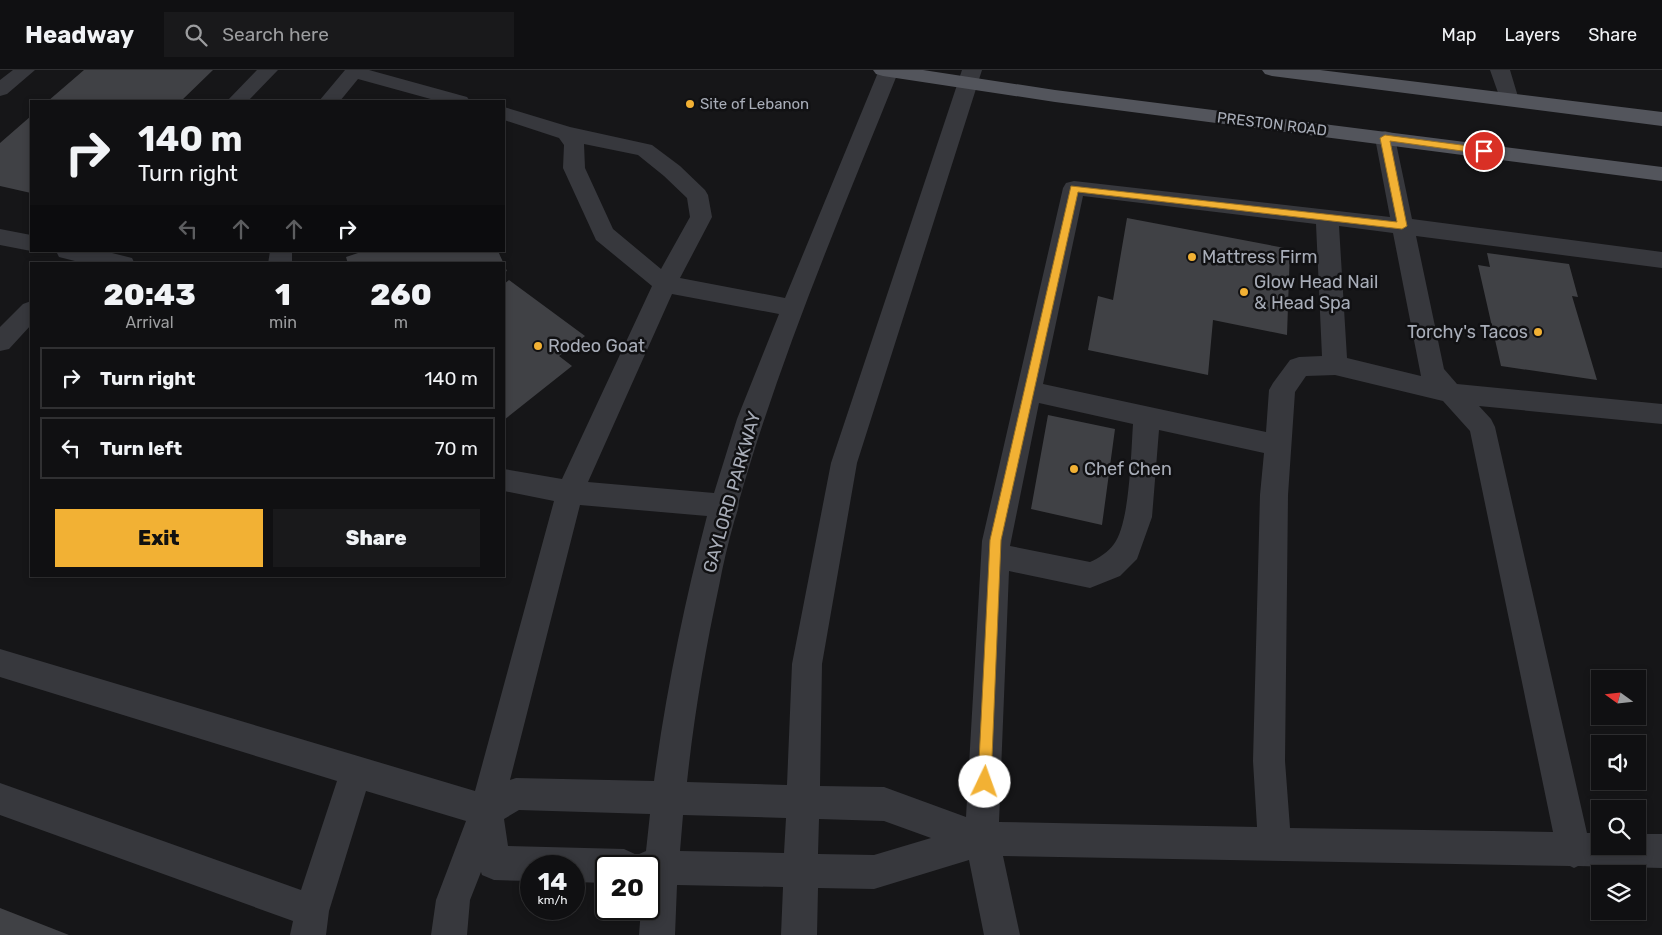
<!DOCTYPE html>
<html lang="en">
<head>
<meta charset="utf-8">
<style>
	:root { --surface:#101012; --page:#19191b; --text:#f1f3f6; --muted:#9c9d9f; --line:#303032; --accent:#f2b134 }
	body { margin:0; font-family:Rubik,sans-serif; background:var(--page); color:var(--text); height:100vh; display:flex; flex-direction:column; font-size:19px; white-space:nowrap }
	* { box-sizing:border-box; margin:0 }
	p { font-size:16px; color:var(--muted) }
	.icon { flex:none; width:28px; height:28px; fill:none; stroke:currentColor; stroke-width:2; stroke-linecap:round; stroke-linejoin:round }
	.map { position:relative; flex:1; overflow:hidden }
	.side { position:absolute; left:30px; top:192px; width:475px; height:315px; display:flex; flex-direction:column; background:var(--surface); border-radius:0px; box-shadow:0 2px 8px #0003,0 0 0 1px var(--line) }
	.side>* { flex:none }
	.banner { position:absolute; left:30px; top:30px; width:475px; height:152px; border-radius:0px; box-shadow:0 2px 8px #0003,0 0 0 1px var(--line); background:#101012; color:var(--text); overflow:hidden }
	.needle { width:32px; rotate:285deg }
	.controls { position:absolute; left:1591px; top:600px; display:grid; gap:10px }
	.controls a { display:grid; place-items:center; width:55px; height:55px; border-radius:0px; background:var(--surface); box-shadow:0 2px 8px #0003,0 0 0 1px var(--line); font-size:25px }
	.speed { position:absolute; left:520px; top:785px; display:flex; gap:10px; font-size:25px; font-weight:700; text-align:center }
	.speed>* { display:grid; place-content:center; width:65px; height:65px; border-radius:50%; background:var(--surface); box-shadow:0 2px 8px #0003,0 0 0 1px var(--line); line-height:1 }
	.speed small { font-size:12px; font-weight:400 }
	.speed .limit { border:2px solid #111; border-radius:8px; background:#fff; color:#111 }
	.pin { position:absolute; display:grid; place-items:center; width:42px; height:42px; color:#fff; margin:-21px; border:2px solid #fff; border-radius:50%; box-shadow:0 1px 5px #0007 }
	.me { position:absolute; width:55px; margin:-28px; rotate:3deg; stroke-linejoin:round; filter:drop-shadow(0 0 4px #0008) }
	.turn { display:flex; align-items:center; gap:18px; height:105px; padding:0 25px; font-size:22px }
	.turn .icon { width:65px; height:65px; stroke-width:2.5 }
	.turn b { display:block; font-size:35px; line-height:42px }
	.lanes { display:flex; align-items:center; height:48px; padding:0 25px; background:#0003; justify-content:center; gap:25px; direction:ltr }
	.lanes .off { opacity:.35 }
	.eta { display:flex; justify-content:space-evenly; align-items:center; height:85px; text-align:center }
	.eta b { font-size:30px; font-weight:800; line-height:35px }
	.action { display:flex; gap:10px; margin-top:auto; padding:10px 25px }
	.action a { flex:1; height:58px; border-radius:0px; background:var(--accent); color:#111; font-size:20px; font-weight:800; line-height:58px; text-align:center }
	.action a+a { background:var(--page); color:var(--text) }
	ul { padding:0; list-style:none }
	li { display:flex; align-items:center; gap:15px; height:62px; margin:0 10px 8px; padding:0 15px; border:2px solid var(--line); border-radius:0px }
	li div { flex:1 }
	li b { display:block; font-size:19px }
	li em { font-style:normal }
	header { display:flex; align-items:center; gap:30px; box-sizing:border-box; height:70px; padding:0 25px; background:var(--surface); border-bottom:1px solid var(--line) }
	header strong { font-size:24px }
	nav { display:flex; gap:28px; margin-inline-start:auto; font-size:18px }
	.search { width:350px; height:45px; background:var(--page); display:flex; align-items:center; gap:12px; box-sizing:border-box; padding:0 18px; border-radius:0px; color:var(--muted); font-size:19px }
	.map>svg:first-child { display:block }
</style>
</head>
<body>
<header>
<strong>Headway</strong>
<div class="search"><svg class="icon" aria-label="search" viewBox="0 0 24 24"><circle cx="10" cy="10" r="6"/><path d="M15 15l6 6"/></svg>Search here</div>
<nav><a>Map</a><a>Layers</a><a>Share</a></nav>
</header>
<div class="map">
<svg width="1662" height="865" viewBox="0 0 1662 865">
	<rect width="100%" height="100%" fill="#161618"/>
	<path fill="#404145" d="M84,0H213L181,31H48Z
		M31,46V123L0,116V73Z
		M1127,148L1290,179L1287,265L1213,250L1208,305L1088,280L1098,226L1113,230Z
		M364,181H498L507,201L504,202V194H348L346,187Z
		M1487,183L1569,194L1578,227L1572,226L1597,310L1501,296L1478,195L1490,197Z
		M509,210L585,266L559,286L572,296L504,350V214Z
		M1048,345L1115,359L1102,455L1031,439Z
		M0,838L69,865H0Z"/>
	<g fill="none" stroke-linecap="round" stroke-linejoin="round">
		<path fill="#37383d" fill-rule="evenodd" d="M13,0H35L7,24L0,26V10Z
			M257,0H278L248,31H227Z
			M345,0H369L467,27L470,31H438L358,9L340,31H319Z
			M879,0H899C842,142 781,284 739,431C739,438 736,445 734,452C728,473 723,495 719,516C705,581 694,646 687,712L787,715L792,594L831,393L962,0H982L857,393L822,594L820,716L884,717L966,747L982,471L1063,118L1066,113L1074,111L1390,147L1375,68L1378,63L1385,61L1392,63L1395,68L1412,149L1662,182V198L1416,166L1444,299L1457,314L1662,334V354L1479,336L1491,349L1495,357L1587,763H1600V776H1638V764H1662V798L1578,796L1574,798L1570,796L1003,786L1020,865H984L969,790L874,819L818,818L817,865H781L783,817L677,815L675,865H639L641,839H649V796H606V813L574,812V796H531V811L494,810L482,805L481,802L470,830L467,865H431L436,830L466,751L366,721L329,841L326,865H290L293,851L0,745V713L301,820L337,711L0,607V579L475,721L554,431L504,421V399L562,409L652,216L596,170L563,98L564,75L559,68L504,50V37L570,57L652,75L680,96L705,120L708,125L712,147L680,208L785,228ZM584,74L638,85L664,106L687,128L690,147L661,199L613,159L585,98ZM1083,126L1316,154L1322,286L1299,287L1290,290L1273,313L1269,320L1266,362L1043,314ZM1339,156L1393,163L1421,306L1347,288ZM672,224L779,244L737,349L714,423L588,412ZM1335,305L1443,331L1470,361L1553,762L1290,758L1285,691L1288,425L1295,322L1306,306ZM1039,333L1133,354C1131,382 1130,453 1114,474C1108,482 1099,488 1090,492L1010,476ZM1159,360L1264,383L1260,425L1253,691L1257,757L999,752L1009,501L1090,518L1120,506L1137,489L1152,447ZM580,435L707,446C684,534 666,622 654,711L516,708L510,710ZM519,740L650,744L646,781L637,785L624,779L508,776L504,749ZM683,745L786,748L784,783L680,781ZM819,749L884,751L931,768L874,785L818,784Z
			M1490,0H1510L1519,30L1516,34L1509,36L1502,34Z
			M0,159L31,165V181L0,175Z
			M56,181H104L132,188L135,194H87L59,187Z
			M270,181H292V194H268Z
			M31,231V255L9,279L0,281V257L23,234Z"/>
		<path fill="#53555c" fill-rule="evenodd" d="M873,0H923L1055,20L1662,97V111L1055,32L883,6L876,4Z
			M1262,0H1320L1662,42V56L1272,6L1265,4Z"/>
	</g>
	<path fill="#f2b134" stroke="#9d7322" d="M1385,65L1484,78L1488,81L1484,84L1390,71L1407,156L1402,159L1078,122L1001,470L991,712L990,717L985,719L980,717L978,712L990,470L1071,116L1397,152L1380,68Z"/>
	<g fill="#f2b134" stroke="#111113" stroke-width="2">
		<circle cx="690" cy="34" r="5"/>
		<circle cx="1192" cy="187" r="5"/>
		<circle cx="1244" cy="222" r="5"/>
		<circle cx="1538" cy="262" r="5"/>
		<circle cx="538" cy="276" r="5"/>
		<circle cx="1074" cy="399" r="5"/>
	</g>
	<g text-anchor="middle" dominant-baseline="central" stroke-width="5" stroke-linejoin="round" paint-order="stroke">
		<g font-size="15" fill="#a8adb8" stroke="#111113" text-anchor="start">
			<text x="700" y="34">Site of Lebanon</text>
		</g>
		<g font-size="15" fill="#a8adb8" stroke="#111113">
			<text transform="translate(1272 54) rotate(7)">PRESTON ROAD</text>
		</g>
		<g font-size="18" fill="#a8adb8" stroke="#111113" text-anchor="start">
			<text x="1202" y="187">Mattress Firm</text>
			<text x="1254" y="212">Glow Head Nail<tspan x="1254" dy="21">&amp; Head Spa</tspan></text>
			<text x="1528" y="262" text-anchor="end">Torchy's Tacos</text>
			<text x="548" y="276">Rodeo Goat</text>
			<text x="1084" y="399">Chef Chen</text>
		</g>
		<g font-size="18" fill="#a8adb8" stroke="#111113">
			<text transform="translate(732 422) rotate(-74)">GAYLORD PARKWAY</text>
		</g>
	</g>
</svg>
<div class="controls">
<a><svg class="needle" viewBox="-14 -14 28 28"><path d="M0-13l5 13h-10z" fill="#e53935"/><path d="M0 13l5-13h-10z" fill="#9c9d9f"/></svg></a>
<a><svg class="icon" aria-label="sound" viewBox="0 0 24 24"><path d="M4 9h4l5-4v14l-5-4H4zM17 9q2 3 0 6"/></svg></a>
<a><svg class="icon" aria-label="search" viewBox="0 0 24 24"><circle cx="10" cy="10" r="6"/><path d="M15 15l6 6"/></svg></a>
<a><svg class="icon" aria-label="layers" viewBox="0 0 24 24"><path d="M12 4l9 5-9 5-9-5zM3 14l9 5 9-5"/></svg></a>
</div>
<div class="speed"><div>14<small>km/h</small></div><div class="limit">20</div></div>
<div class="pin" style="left:1484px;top:81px;background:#d93025"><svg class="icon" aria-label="arrive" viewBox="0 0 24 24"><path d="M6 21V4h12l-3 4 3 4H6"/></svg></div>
<svg class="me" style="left:985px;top:712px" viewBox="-20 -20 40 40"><circle r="19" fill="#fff"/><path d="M0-13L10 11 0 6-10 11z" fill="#f2b134"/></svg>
<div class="banner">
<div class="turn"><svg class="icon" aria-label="right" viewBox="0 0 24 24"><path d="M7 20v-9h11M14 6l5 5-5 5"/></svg><div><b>140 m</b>Turn right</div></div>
<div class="lanes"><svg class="icon off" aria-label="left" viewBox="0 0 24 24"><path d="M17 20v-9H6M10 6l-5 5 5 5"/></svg><svg class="icon off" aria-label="ahead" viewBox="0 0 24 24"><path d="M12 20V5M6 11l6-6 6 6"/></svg><svg class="icon off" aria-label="ahead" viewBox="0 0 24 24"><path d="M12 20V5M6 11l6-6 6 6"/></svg><svg class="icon" aria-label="right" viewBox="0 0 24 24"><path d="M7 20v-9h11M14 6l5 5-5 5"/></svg></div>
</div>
<section class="side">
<div class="eta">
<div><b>20:43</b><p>Arrival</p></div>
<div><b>1</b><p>min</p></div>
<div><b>260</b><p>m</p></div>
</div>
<ul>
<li><svg class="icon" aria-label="right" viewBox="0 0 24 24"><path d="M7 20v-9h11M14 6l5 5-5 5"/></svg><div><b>Turn right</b></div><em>140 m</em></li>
<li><svg class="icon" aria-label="left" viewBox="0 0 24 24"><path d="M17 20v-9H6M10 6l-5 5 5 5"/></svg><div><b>Turn left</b></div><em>70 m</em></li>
</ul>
<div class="action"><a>Exit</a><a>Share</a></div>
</section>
</div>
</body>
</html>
